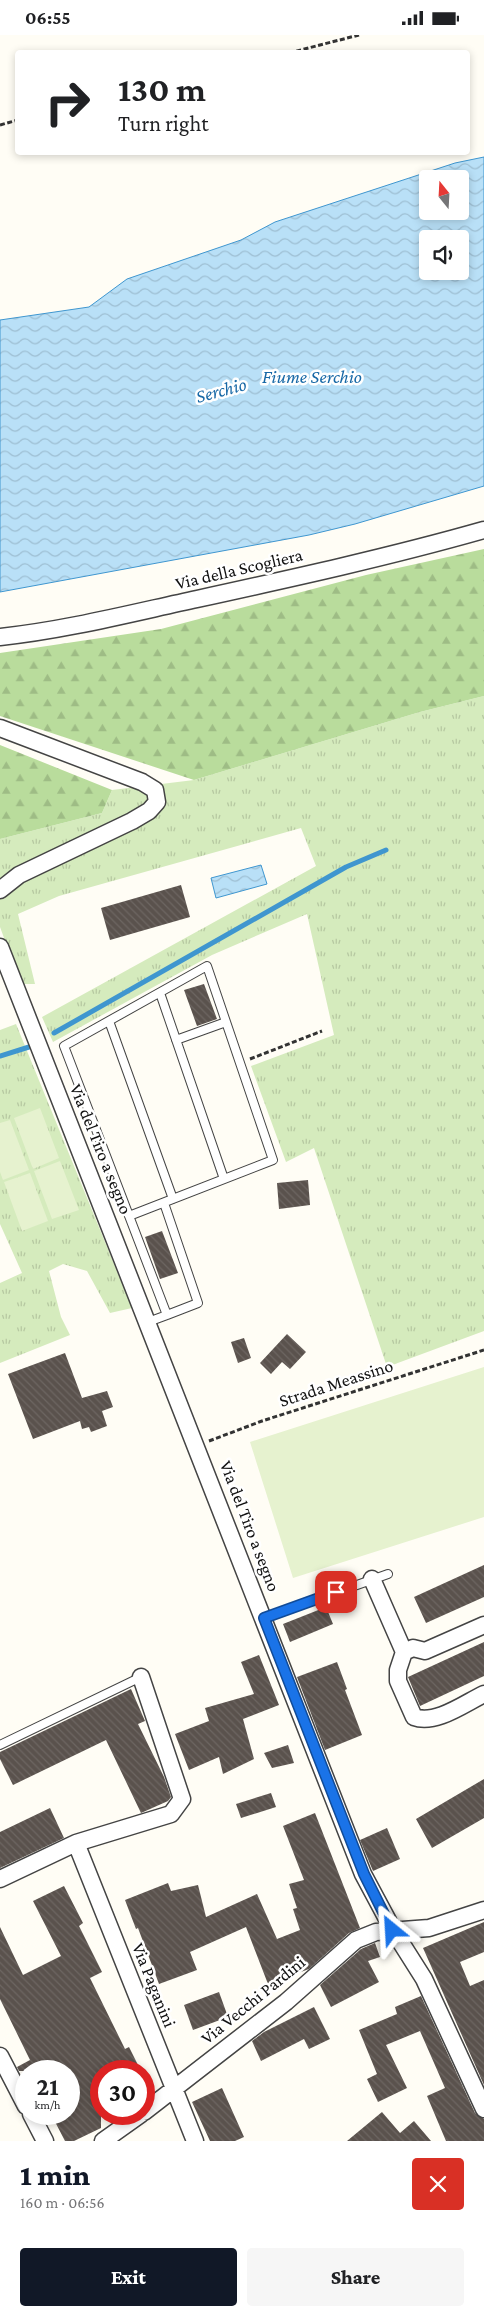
<!DOCTYPE html>
<html lang="en">
<head>
<meta charset="utf-8">
<style>
	:root { --surface:#fff; --page:#f6f6f6; --text:#202124; --muted:#757577; --accent:#111827 }
	body { margin:0; font-family:"Crimson Pro",serif; background:var(--page); color:var(--text); height:100vh; display:flex; flex-direction:column; font-size:19px; white-space:nowrap }
	* { box-sizing:border-box; margin:0 }
	p { font-size:16px; color:var(--muted) }
	.icon { flex:none; width:28px; height:28px; fill:none; stroke:currentColor; stroke-width:2; stroke-linecap:round; stroke-linejoin:round }
	.map { position:relative; height:2106px; overflow:hidden }
	.panel { display:flex; flex-direction:column; background:var(--surface); flex:1 }
	.panel>* { flex:none }
	.hud { position:absolute; left:15px; top:15px; width:455px; height:105px; border-radius:5px; box-shadow:0 2px 8px #0003; background:#fff; color:var(--text); overflow:hidden }
	.needle { width:32px; rotate:342deg }
	.controls { position:absolute; left:419px; top:135px; display:grid; gap:10px }
	.controls a { display:grid; place-items:center; width:50px; height:50px; border-radius:5px; background:var(--surface); box-shadow:0 2px 8px #0003; font-size:25px }
	.speed { position:absolute; left:15px; top:2025px; display:flex; gap:10px; font-size:25px; font-weight:700; text-align:center }
	.speed>* { display:grid; place-content:center; width:65px; height:65px; border-radius:50%; background:var(--surface); box-shadow:0 2px 8px #0003; line-height:1 }
	.speed small { font-size:12px; font-weight:400 }
	.speed .limit { border:8px solid #d22; background:#fff; color:#111 }
	.pin { position:absolute; display:grid; place-items:center; width:42px; height:42px; color:#fff; margin:-21px; border-radius:10px; box-shadow:0 2px 8px #0006 }
	.me { position:absolute; width:55px; margin:-28px; rotate:333deg; stroke-linejoin:round; filter:drop-shadow(0 0 4px #0008) }
	.turn { display:flex; align-items:center; gap:18px; height:105px; padding:0 20px; font-size:22px }
	.turn .icon { width:65px; height:65px; stroke-width:2.5 }
	.turn b { display:block; font-size:35px; line-height:42px }
	.round { display:grid; place-items:center; flex:none; width:52px; height:52px; border-radius:5px; background:var(--page) }
	.overview { display:flex; align-items:center; justify-content:space-between; height:85px; padding:0 20px }
	h1 { font-size:30px; font-weight:800; line-height:38px; color:var(--accent) }
	.button { display:flex; gap:10px; margin-top:auto; padding:10px 20px }
	.button a { flex:1; height:58px; border-radius:5px; background:var(--accent); color:#fff; font-size:20px; font-weight:800; line-height:58px; text-align:center }
	.button a+a { background:var(--page); color:var(--text) }
	.status { display:flex; justify-content:space-between; align-items:center; height:35px; padding:0 25px; background:var(--surface); direction:ltr }
	.status svg { height:14px; fill:currentColor }
	.map>svg:first-child { display:block }
</style>
</head>
<body>
<div class="status"><b>06:55</b><svg viewBox="0 0 49 12"><path d="M0 12V9h3v3zM5 12V6h3v6zM10 12V3h3v9zM15 12V0h3v12zM26 1h20v11H26zM47 4h2v5h-2z"/></svg></div>
<div class="map">
<svg width="484" height="2106" viewBox="0 0 484 2106">
	<defs>
		<pattern id="grass-tufts" width="24" height="20" patternUnits="userSpaceOnUse" patternTransform="scale(1.25)"><rect width="24" height="20" fill="#d5ebbd"/><path d="M3 7l-1-3M5 7V3M7 7l1-3M15 17l-1-3M17 17v-4M19 17l1-3" fill="none" stroke="#b6c8a1"/></pattern>
		<pattern id="forest-firs" width="22" height="20" patternUnits="userSpaceOnUse" patternTransform="scale(1.25)"><rect width="22" height="20" fill="#b9dc9c"/><path d="M5 1l3.5 6h-7zM16 11l3.5 6h-7z" fill="#9ebc85"/></pattern>
		<pattern id="water-waves" width="16" height="10" patternUnits="userSpaceOnUse" patternTransform="scale(1.25)"><rect width="16" height="10" fill="#b9e0f7"/><path d="M0 5q4-4 8 0t8 0" fill="none" stroke="#9ebfd3"/></pattern>
		<pattern id="building-back-hatch" width="6" height="6" patternUnits="userSpaceOnUse" patternTransform="scale(1.25)"><rect width="6" height="6" fill="#5a524d"/><path d="M-1 5l2 2M0 0l6 6M5-1l2 2" fill="none" stroke="#6d6662"/></pattern>
	</defs>
	<rect width="100%" height="100%" fill="#fffdf5"/>
	<path fill="url(#grass-tufts)" d="M484,661V1296L387,1332L314,1113L286,1127L251,1031L334,1000L307,879L212,920L53,1007L42,982L316,831L301,793L59,861L18,879L35,949H21L0,892V804L102,778L112,755L194,745L420,677Z
		M16,989L132,1273L110,1278L87,1236L63,1229L49,1236L61,1282L70,1300L0,1328V1248L22,1238L0,1189V995Z"/>
	<path fill="url(#forest-firs)" d="M484,514V661L420,677L194,745L0,681V618L161,594L366,540Z
		M0,710L112,755L102,778L0,804Z"/>
	<path fill="#e6f2cf" d="M40,1073L59,1123L33,1134L14,1083Z
		M10,1085L29,1135L3,1145L0,1137V1088Z
		M60,1126L79,1175L52,1184L34,1136Z
		M30,1138L48,1186L22,1196L4,1147Z
		M484,1332V1482L293,1543L250,1407Z"/>
	<path fill="url(#water-waves)" stroke="#3f96cf" fill-rule="evenodd" d="M484,122V451L355,489L309,500L0,557V285L89,272L127,244L241,205L275,187L455,128ZM428,144H460V176H428ZM428,204H460V236H428Z
		M261,830L267,849L216,863L211,843Z"/>
	<g fill="none" stroke-linecap="round" stroke-linejoin="round">
		<path stroke="#3f96cf" stroke-width="5" d="M54,998L346,832L386,815
			M0,1021L29,1012"/>
	</g>
	<path fill="url(#building-back-hatch)" d="M181,850L190,882L110,905L101,873Z
		M204,949L217,984L197,991L184,955Z
		M308,1145L310,1170L279,1174L277,1148Z
		M162,1196L178,1238L160,1244L145,1202Z
		M287,1299L306,1317L290,1334L282,1327L271,1339L260,1328Z
		M244,1303L251,1323L238,1328L231,1307Z
		M65,1318L82,1363L107,1356L113,1372L102,1376L107,1391L91,1397L89,1392L82,1394L80,1386L33,1404L8,1339Z
		M484,1530V1562L426,1588L414,1562Z
		M326,1572L333,1589L290,1607L283,1589Z
		M484,1607V1641L420,1671L408,1642Z
		M259,1620L279,1670L243,1684L254,1724L223,1739L219,1722L189,1735L175,1699L209,1686L205,1673L254,1659L241,1627Z
		M337,1627L347,1654L345,1655L362,1700L325,1715L297,1642Z
		M131,1654L145,1686L138,1689L164,1742L171,1762L168,1766L141,1778L106,1705L13,1750L0,1724V1717Z
		M288,1710L294,1728L272,1733L264,1718Z
		M484,1744V1783L432,1813L416,1784Z
		M271,1758L276,1772L241,1783L236,1769Z
		M50,1773L64,1803L0,1833V1797Z
		M315,1778L360,1893L349,1898L309,1934L268,1949L246,1892L190,1917L197,1935L159,1949L138,1893L136,1894L125,1865L168,1848L171,1856L198,1850L206,1882L257,1859L277,1904L300,1895L293,1874L297,1873L289,1849L304,1845L283,1791Z
		M387,1793L400,1824L373,1836L360,1805Z
		M64,1851L83,1888L79,1891L102,1937L90,1943L125,2014L129,2012L141,2036H101V2093L74,2106H65L51,2079H69V2036H19L17,2032L30,2025L0,1964V1892L23,1940L61,1921L33,1866Z
		M484,1887V1917L460,1927L470,1951L484,1945V2050L423,1913Z
		M375,1908L380,1922L368,1926L379,1947L331,1972L320,1950L361,1914Z
		M219,1957L228,1982L193,1995L184,1970Z
		M421,1961L475,2078L484,2084V2106H446L427,2061L445,2053L420,1996L386,2010L407,2053L378,2067L367,2044L377,2039L359,1995L397,1979L395,1972Z
		M314,1972L330,2004L309,2014L304,2004L261,2026L252,2006L264,1997Z
		M222,2053L244,2102L235,2106H210L192,2067Z
		M382,2077L400,2098L414,2086L431,2106H347Z"/>
	<g fill="none" stroke-linecap="round" stroke-linejoin="round">
		<g stroke="#444" stroke-width="10">
			<path id="service" d="M160,958L224,1144
				M109,986L173,1164
				M176,1005L226,987
				M164,1168L198,1268L167,1280
				M129,1181L273,1125L207,931L64,1011L167,1280L148,1287
				M264,1583L388,1539
				M0,1710L141,1642"/>
		</g>
		<g stroke="#444" stroke-width="19">
			<path id="minor" d="M0,602C66,595 132,578 197,564C293,543 389,522 484,495
				M0,693L142,747L155,755L157,767L149,776L132,786L19,840L0,855
				M0,912L363,1839L393,1895L424,1944L484,2074
				M372,1544L404,1617L398,1635V1646L414,1682C436,1690 465,1668 484,1659
				M404,1617L413,1613L425,1616L484,1590
				M76,1808L195,2106
				M0,1844L76,1808L171,1779L182,1764L141,1642
				M0,2021L26,2071
				M144,2077L286,1967L356,1905L376,1897L429,1893L484,1875
				M31,2079L45,2106
				M103,2106L141,2079"/>
		</g>
		<path stroke="#333" stroke-width="3" stroke-dasharray="5 2.5" stroke-linecap="butt" d="M289,18L359,0
			M0,90L18,85
			M250,1024L322,996
			M209,1406L262,1386L484,1315"/>
		<use href="#service" stroke="#fff" stroke-width="8"/>
		<use href="#minor" stroke="#fff" stroke-width="16"/>
	</g>
	<g fill="none" stroke-linecap="round" stroke-linejoin="round">
		<g stroke="#114b97" stroke-width="12">
			<path id="route" d="M336,1557L264,1583L364,1839L392,1895"/>
		</g>
		<use href="#route" stroke="#1a73e8" stroke-width="9"/>
	</g>
	<g text-anchor="middle" dominant-baseline="central" stroke-width="5" stroke-linejoin="round" paint-order="stroke">
		<g font-size="18" fill="#111" stroke="#fff">
			<text transform="translate(239 534) rotate(-13)">Via della Scogliera</text>
			<text transform="translate(101 1114) rotate(68)">Via del Tiro a segno</text>
			<text transform="translate(336 1348) rotate(-18)">Strada Meassino</text>
			<text transform="translate(250 1491) rotate(69)">Via del Tiro a segno</text>
			<text transform="translate(154 1950) rotate(68)">Via Paganini</text>
			<text transform="translate(253 1965) rotate(-39)">Via Vecchi Pardini</text>
		</g>
		<g font-size="19" font-style="italic" fill="#1768a6" stroke="#fff">
			<text x="312" y="341">Fiume Serchio</text>
			<text transform="translate(221 355) rotate(-15)">Serchio</text>
		</g>
	</g>
</svg>
<div class="controls">
<a><svg class="needle" viewBox="-14 -14 28 28"><path d="M0-13l5 13h-10z" fill="#e53935"/><path d="M0 13l5-13h-10z" fill="#757577"/></svg></a>
<a><svg class="icon" aria-label="sound" viewBox="0 0 24 24"><path d="M4 9h4l5-4v14l-5-4H4zM17 9q2 3 0 6"/></svg></a>
</div>
<div class="speed"><div>21<small>km/h</small></div><div class="limit">30</div></div>
<div class="pin" style="left:336px;top:1557px;background:#d93025"><svg class="icon" aria-label="arrive" viewBox="0 0 24 24"><path d="M6 21V4h12l-3 4 3 4H6"/></svg></div>
<svg class="me" style="left:392px;top:1895px" viewBox="-20 -20 40 40"><path d="M0-17L14 15 0 8-14 15z" fill="#1a73e8" stroke="#fff" stroke-width="4"/></svg>
<div class="hud">
<div class="turn"><svg class="icon" aria-label="right" viewBox="0 0 24 24"><path d="M7 20v-9h11M14 6l5 5-5 5"/></svg><div><b>130 m</b>Turn right</div></div>
</div>
</div>
<section class="panel">
<div class="overview"><div><h1>1 min</h1><p>160 m · 06:56</p></div><a class="round" style="background:#d93025;color:#fff"><svg class="icon" aria-label="close" viewBox="0 0 24 24"><path d="M6 6l12 12M18 6L6 18"/></svg></a></div>
<div class="button"><a>Exit</a><a>Share</a></div>
</section>
</body>
</html>
